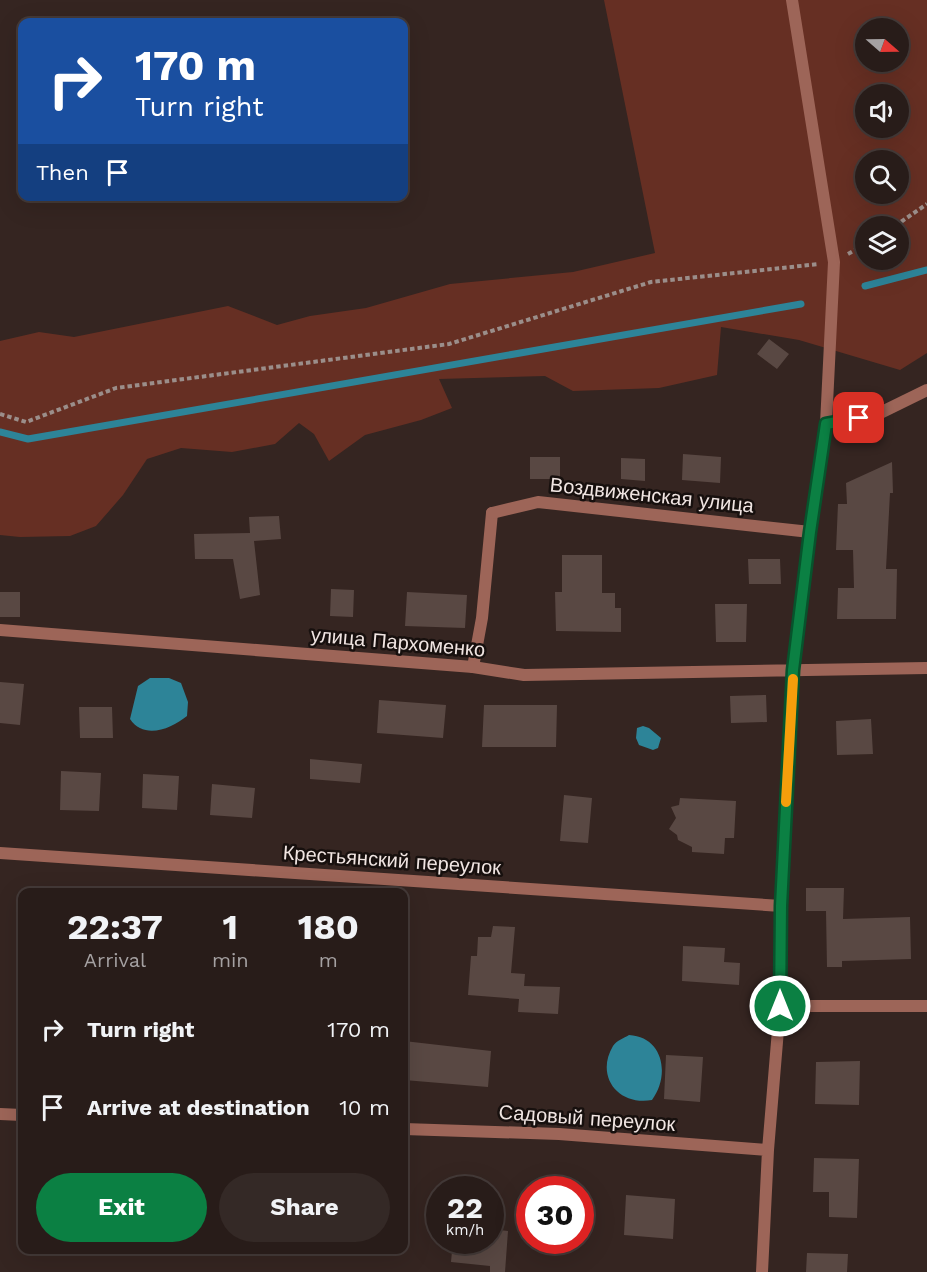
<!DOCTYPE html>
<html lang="en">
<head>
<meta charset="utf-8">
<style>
	:root { --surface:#281c19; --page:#342926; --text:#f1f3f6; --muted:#a5a1a2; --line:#443a38; --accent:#0b8043 }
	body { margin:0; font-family:"Work Sans",sans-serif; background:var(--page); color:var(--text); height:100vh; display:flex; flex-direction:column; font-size:22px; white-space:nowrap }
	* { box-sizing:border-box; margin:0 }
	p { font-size:20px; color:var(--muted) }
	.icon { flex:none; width:33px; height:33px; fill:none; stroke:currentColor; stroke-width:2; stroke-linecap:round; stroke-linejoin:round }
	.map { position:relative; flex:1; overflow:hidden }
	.details { position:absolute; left:18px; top:888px; width:390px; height:366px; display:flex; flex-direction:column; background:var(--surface); border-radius:12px; box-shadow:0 6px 24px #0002,0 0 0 2px var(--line) }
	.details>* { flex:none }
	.hud { position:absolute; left:18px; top:18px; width:390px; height:183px; border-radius:12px; box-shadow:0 6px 24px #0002,0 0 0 2px var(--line); background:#1a4fa0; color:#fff; overflow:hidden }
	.needle { width:39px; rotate:110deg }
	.fabs { position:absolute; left:855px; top:18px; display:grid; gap:12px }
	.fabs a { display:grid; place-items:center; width:54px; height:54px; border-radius:50%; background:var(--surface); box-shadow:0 6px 24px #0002,0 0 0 2px var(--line); font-size:30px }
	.speed { position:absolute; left:426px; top:1176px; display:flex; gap:12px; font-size:30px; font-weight:700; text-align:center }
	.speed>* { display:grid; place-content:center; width:78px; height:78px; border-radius:50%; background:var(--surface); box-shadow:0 6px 24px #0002,0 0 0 2px var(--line); line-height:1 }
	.speed small { font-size:15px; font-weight:400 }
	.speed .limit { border:9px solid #d22; background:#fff; color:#111 }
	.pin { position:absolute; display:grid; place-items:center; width:51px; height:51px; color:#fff; margin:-26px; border-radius:12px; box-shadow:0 3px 9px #0006 }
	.me { position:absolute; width:66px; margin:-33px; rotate:0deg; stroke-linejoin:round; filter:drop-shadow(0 0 4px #0008) }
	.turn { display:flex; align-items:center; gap:21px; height:126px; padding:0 18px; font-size:27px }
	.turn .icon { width:78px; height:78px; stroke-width:2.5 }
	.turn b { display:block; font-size:42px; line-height:51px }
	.then { display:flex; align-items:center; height:57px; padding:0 18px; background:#0003; gap:12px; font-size:22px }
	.eta { display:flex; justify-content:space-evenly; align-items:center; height:102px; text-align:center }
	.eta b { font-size:36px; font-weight:700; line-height:42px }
	.cta { display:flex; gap:12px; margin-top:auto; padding:12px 18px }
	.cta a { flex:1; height:69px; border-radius:36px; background:var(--accent); color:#fff; font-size:24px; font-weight:700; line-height:69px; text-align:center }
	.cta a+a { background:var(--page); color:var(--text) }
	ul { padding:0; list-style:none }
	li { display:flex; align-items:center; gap:18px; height:78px; padding:0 18px }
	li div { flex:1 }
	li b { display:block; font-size:22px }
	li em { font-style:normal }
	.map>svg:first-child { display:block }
</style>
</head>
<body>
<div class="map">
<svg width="927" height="1272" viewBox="0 0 927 1272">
	<rect width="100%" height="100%" fill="#352521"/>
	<path fill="#662f23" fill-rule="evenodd" d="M604,0H927V353L900,370L799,340L721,327L717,375L659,388L573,391L545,376L439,379L452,408L421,420L365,435L329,461L314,434L299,423L275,444L232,452L181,448L147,459L123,495L96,526L70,536L20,537L0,535V341L39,332L74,337L228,306L277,325L310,316L366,308L450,284L573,272L655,253ZM866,28H898V62H866ZM866,94H898V128H866ZM866,160H898V194H866ZM866,226H898V260H866Z"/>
	<path fill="#2d8498" d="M150,678H169L181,683L188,702L187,716C171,729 144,740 130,719L138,686Z
		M643,726L649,728L661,738L658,748L653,750L639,745L636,738L637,728Z
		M629,1035C664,1037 670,1076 652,1100C618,1106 595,1076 613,1046C616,1041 624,1038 629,1035Z"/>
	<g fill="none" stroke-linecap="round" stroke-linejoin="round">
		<path stroke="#2d8498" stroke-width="7" d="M865,286L927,270
			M0,432L28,439L801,304"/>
	</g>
	<path fill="#594843" d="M769,339L789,354L777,369L757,354Z
		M683,454L721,457L720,483L682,480Z
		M530,457H560V479H530Z
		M621,458L645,459V481L621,479Z
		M892,462L893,493H890L886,569H897L896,619H837L838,588H854L853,550H836L838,504H847L846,483Z
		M279,516L281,539L254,541L260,595L240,599L233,559H195L194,534L250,533L249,517Z
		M562,555H602V593H615V608H621V632L556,631L555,592H562Z
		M748,559H780L781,584H749Z
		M331,589L354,590L353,617L330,616Z
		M0,592H20V617H0Z
		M407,592L467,595L465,628L405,626Z
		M715,604H747L746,642H716Z
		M0,682L24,684L20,725L0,723Z
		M766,695L767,722L731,723L730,696Z
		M379,700L446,705L443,738L377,733Z
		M484,705H557L556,747H482Z
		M79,707H112L113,738H80Z
		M871,719L873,754L837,755L836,721Z
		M310,759L362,764L360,783L310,779Z
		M61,771L101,773L99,811L60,810Z
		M143,774L179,776L177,810L142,808Z
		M212,784L255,788L252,818L210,815Z
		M564,795L592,798L588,843L560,841Z
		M680,798L736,801L734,838H725L724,854L692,852V847L678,840L677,835L669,829L676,818L671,807L679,805Z
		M806,888H844L843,919L910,917L911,959L842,961V967H827L826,911H806Z
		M493,926L515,927L511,973L525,974L524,986L560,987L558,1014L518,1012L519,999L468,995L471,956H477L478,937H491Z
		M683,946L725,948L724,962L740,963L739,985L682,981Z
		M404,1041L491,1051L488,1087L404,1080Z
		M666,1055L703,1057L700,1102L664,1099Z
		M860,1061L859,1105L815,1104L816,1062Z
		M814,1158L859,1159L857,1218L829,1217V1192H813Z
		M626,1195L675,1199L673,1239L624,1235Z
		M490,1229L508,1231L505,1272H490V1266L451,1262L453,1240H490Z
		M807,1253L848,1254L847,1272H806Z"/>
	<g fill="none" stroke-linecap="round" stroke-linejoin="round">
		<path stroke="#9b8e8a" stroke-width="4" stroke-dasharray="4.5 3" stroke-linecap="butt" d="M895,226L927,204
			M848,254L866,244
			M0,414L26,422L116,388L449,344L651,282L819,264"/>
		<path stroke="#9d6558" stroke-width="12" d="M473,667L482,618L492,513"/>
		<path stroke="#9d6558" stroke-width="12" d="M792,0L834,262L826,424
			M492,513L538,502L810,532
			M0,630L473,667L524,675L927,668
			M0,853L781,906
			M780,1006H927
			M0,1114L22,1115
			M404,1129L559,1134L768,1150
			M762,1272L768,1150L780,1006L781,906L793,670L810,532L826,424L876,415L927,390"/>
	</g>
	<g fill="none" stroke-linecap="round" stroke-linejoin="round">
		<g stroke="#07532c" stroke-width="15">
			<path id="route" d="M780,1006L781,906L793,670L810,532L826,424L859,418"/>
		</g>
		<use href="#route" stroke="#0b8043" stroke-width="10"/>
		<path stroke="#f59e0b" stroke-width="10" d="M786,802L793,679"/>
	</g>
	<g text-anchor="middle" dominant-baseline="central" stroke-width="5" stroke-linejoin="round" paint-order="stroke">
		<g font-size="20" fill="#f0e5e2" stroke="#17100e">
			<text transform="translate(652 495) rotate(6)">Воздвиженская улица</text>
			<text transform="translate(398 642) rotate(5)">улица Пархоменко</text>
			<text transform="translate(392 860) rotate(4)">Крестьянский переулок</text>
			<text transform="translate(587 1118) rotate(4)">Садовый переулок</text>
		</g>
	</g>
</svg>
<div class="fabs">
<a><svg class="needle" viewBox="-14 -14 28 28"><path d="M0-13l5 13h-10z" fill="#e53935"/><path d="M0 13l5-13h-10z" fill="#a5a1a2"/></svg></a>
<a><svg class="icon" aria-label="sound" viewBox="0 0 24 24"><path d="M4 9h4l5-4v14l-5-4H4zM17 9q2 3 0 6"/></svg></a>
<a><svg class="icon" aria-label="search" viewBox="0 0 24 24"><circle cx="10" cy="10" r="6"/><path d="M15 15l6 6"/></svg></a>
<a><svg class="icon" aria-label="layers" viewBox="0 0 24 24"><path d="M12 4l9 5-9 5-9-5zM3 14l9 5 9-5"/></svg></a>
</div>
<div class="speed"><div>22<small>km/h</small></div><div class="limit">30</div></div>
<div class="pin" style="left:859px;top:418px;background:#d93025"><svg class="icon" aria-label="arrive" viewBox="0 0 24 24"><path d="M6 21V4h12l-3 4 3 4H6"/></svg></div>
<svg class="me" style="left:780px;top:1006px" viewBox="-20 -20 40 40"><circle r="17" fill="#0b8043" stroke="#fff" stroke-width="3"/><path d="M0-11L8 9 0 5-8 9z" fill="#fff"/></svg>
<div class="hud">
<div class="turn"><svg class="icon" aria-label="right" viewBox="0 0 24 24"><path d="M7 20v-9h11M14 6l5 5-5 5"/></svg><div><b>170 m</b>Turn right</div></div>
<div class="then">Then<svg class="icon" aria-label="arrive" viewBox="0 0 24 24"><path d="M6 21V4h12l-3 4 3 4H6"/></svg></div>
</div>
<section class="details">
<div class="eta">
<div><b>22:37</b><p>Arrival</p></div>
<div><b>1</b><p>min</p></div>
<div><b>180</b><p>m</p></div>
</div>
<ul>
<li><svg class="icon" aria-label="right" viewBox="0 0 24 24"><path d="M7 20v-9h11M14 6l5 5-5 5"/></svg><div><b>Turn right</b></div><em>170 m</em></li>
<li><svg class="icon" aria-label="arrive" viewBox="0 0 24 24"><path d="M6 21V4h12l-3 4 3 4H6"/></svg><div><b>Arrive at destination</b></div><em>10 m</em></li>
</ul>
<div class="cta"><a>Exit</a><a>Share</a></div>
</section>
</div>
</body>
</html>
